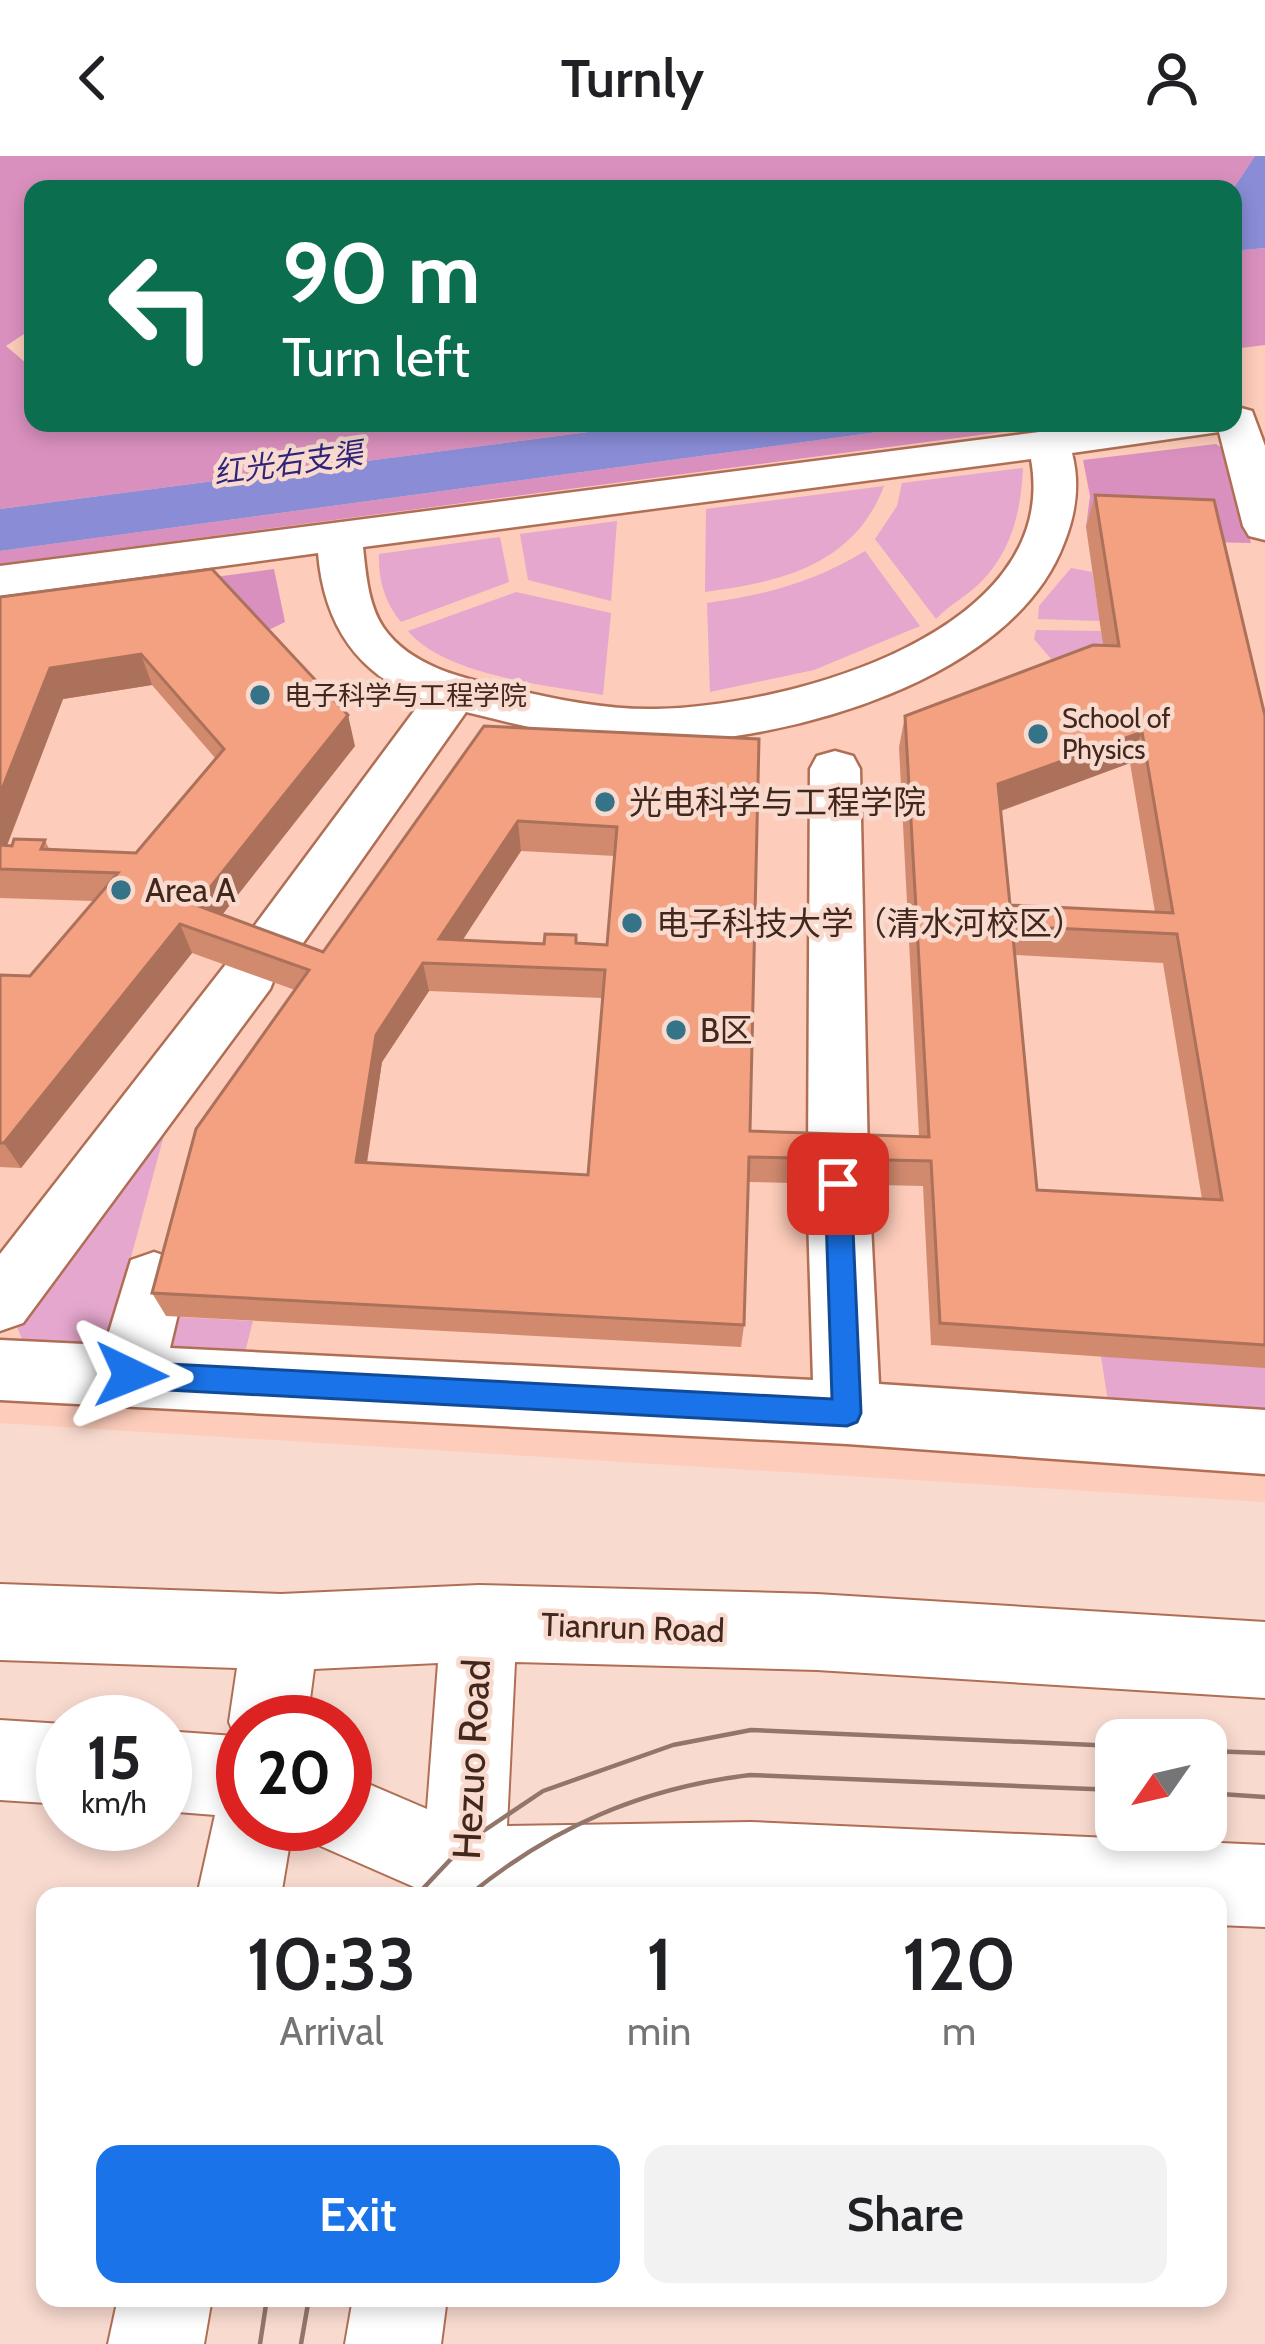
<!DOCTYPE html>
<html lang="en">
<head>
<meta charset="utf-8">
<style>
	:root { --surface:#fff; --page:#f2f2f2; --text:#202124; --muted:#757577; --accent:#1a73e8 }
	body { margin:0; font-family:Cabin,"Noto Sans SC",sans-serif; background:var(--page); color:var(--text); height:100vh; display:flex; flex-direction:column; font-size:45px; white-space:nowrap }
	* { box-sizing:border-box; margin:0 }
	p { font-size:39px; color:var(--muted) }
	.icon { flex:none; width:66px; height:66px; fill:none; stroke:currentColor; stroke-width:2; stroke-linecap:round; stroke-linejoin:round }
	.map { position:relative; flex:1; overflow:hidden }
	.side { position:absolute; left:36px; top:1731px; width:1191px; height:420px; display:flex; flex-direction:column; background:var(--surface); border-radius:24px; box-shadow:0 6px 18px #0003 }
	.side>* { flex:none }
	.top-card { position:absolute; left:24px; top:24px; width:1218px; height:252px; border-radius:24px; box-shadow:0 6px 18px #0003; background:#0b6e4f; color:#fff; overflow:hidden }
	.needle { width:78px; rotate:236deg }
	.fabs { position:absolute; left:1095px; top:1563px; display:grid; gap:24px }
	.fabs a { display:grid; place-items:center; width:132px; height:132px; border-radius:24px; background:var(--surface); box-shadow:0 6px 18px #0003; font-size:60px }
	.speed { position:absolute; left:36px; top:1539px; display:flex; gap:24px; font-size:60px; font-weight:700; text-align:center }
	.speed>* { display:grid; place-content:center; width:156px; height:156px; border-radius:50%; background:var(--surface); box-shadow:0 6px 18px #0003; line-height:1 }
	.speed small { font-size:30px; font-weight:400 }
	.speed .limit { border:18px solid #d22; background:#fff; color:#111 }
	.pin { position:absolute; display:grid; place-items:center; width:102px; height:102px; color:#fff; margin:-51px; border-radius:24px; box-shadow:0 6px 18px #0006 }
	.me { position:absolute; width:132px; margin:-66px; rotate:92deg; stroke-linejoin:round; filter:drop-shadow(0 0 9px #0008) }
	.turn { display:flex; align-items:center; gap:42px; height:252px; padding:0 60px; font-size:54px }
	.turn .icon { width:156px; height:156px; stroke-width:2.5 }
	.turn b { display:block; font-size:84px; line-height:102px }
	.eta { display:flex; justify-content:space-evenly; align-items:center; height:204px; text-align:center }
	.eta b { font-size:72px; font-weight:600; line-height:84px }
	.primary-button { display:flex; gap:24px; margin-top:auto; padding:24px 60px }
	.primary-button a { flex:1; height:138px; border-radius:24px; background:var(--accent); color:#fff; font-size:48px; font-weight:600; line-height:138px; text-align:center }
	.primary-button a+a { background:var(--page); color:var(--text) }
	header { display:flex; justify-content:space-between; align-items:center; height:156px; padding:0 60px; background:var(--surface); font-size:54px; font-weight:600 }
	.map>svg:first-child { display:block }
</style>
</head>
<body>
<header><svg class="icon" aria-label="back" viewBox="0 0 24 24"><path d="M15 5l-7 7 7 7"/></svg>Turnly<svg class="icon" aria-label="person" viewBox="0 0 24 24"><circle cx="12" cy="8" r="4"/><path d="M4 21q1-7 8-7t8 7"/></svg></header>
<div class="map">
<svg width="1265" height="2188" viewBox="0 0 1265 2188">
	<rect width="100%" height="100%" fill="#f8dacf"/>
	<path fill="#fdccba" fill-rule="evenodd" d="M0,0H1265V1346L0,1267ZM33,33H1233V267H33Z"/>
	<path fill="#e5a7cd" d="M1023,312C1021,354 1012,395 981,426C967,440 949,449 936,463L875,383L897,350L902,327Z
		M884,330C854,409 781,426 705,436L706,353Z
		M617,365L611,445L528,424L520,378Z
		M500,381L509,426L401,466C385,447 378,424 379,398Z
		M865,395L920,470L814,514L710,536L707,447C766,439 814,426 865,395Z
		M1071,412L1092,416L1100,465L1038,463L1039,450Z
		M516,436L611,457L603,539C549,530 444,519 408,475Z
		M1036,474L1101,475L1108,522L1070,525L1034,483Z
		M173,946L108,1186L95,1195H27L15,1166Z
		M177,1161L253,1165L243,1204L173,1194Z
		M1101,1200L1265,1211V1267L1110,1259Z"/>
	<path fill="#da90be" d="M0,0H1255L1233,33H33V172L6,190L33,213V267H657L0,353Z
		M1265,92V189L1233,193V95Z
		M944,267H1071L0,408V395Z
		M1216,288L1225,294L1251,387L1204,386L1201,376L1086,371L1090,340L1083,304Z
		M274,413L285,466L254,481L0,450Z"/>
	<path fill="#8a8cd6" d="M1255,0H1265V92L1233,95V33Z
		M657,267H944L0,395V353Z"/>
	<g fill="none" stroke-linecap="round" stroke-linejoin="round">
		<g stroke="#b06f55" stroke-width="5">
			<path id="minor" d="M1237,251L1252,255L1265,290V384L1249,380L1243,370L1219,276L1072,297C1080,328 1076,357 1064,387C1013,524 789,585 656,587C593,588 527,571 466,556L284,814L277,816L270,833L23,1167L0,1175V1098L230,803L237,801L244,784L423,543C356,518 324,468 318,397L0,440V410L1109,267H1233V252ZM1031,303C1063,478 785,551 656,553C608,554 559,544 511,533C466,523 411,512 383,471C368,448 366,418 363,391Z
				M835,595L853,600L860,613L868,1003L862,1015L869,1028L879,1228L1265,1254V1318L847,1288L0,1244V1184L105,1189L131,1104L154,1096L177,1104L186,1124L170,1192L813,1224L807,1028L814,1015L808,1003L810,613L817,600Z"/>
		</g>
		<g stroke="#b06f55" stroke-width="4">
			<path id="major" d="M0,1428L281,1438L479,1429L817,1438L1265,1466V1542L817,1514L515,1506L507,1670L751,1666L1265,1689V1771L1218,1769V1740H420L421,1734L316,1688L308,1668H345V1618L427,1653L438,1507L314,1513L307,1566H243V1668H293L281,1740H197L215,1659L165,1655V1575L235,1580L229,1566L237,1512L0,1504Z
				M0,1564L63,1568V1648L0,1644Z
				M118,2142H212L204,2188H108Z
				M353,2142H447L441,2188H345Z"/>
		</g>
		<use href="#minor" fill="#fff" fill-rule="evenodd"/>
		<use href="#major" fill="#fff" fill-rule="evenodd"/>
		<path stroke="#93766b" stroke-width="4.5" d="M1206,1595L1265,1597
			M1206,1637L1265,1641
			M416,1740L467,1686L543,1635L673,1589L751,1574L1116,1590
			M468,1740C552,1671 642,1632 750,1619L1116,1634
			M260,2188L267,2142
			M301,2188L309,2142"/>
	</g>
	<path fill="#d28a6f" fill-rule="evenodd" d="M1095,339L1265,560V1212L931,1189L923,1030L749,1026L744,1169L741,1191L166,1160L152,1137L295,834L192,797L21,1012L0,1011V819L30,820L94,745L0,742V441L212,413L355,590L222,759L323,796L484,570L759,583L750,975L919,980L899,591L905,560L1103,489L1086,371ZM152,529L216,603L136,697L49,693L45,684L7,690L63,543ZM1130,607L1155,756L1010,749L1001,655ZM521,695L615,700L607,789L462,784ZM1015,799L1163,807L1202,1043L1037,1034ZM429,835L603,842L588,1019L367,1007L382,906Z"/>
	<path fill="#ab715a" d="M141,498L152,529L63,543L0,707V638L50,512Z
		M348,559L355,590L207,778L196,749Z
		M1142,576L1130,607L989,659L998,628Z
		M518,665L521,695L447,808L439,783Z
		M180,768L192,797L21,1012L4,987Z
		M423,807L429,835L382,906L363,1031L356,1006L376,879Z"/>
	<path fill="#f4a181" stroke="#ab715a" stroke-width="3" fill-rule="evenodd" d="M1095,339L1214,344L1265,560V1189L940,1167L931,1005L749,1001L744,1169L152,1137L196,973L309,814L180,768L4,987H0V819L30,820L118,717L0,713V689L12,690L14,683L45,684L41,693L136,697L224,593L141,498L50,512L0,638V441L212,413L348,559L196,749L323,796L484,570L759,583L750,975L929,981L905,560L1093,489L1119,490ZM1142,576L1173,757L1010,749L998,628ZM518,665L617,671L607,789L576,787V779L545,778L544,788L439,783ZM1012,770L1177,778L1222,1044L1037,1034ZM423,807L605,814L588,1019L356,1006L376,879Z"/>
	<path fill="#1a73e8" stroke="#114b97" stroke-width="3" d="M838,1017L851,1028L861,1257L857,1266L847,1270L131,1232L121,1228L116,1219L121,1210L131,1206L832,1243L825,1028Z"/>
	<g fill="#357488" stroke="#f8dacf" stroke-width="4.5">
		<circle cx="260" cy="539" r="12"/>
		<circle cx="1038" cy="578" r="12"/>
		<circle cx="605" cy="646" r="12"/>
		<circle cx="121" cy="734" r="12"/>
		<circle cx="632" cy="767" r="12"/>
		<circle cx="676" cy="874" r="12"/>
	</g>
	<g text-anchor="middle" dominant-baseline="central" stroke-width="9" stroke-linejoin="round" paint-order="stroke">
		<g font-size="27" fill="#42271c" stroke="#f8dacf" text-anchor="start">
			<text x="284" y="539">电子科学与工程学院</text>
			<text x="1062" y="562">School of<tspan x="1062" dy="31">Physics</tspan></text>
		</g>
		<g font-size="30" font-style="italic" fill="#2f2479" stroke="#f8dacf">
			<text transform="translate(288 307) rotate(-8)">红光右支渠</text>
		</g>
		<g font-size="33" fill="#42271c" stroke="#f8dacf" text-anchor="start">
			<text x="629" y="646">光电科学与工程学院</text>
			<text x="145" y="734">Area A</text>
			<text x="656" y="767">电子科技大学（清水河校区）</text>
			<text x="700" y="874">B区</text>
		</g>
		<g font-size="33" fill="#42271c" stroke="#f8dacf">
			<text transform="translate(633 1471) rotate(2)">Tianrun Road</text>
		</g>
		<g font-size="39" fill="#42271c" stroke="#f8dacf">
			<text transform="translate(471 1603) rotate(-87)">Hezuo Road</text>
		</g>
	</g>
</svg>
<div class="fabs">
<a><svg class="needle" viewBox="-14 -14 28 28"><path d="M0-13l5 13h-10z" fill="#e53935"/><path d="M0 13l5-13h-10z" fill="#757577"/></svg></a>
</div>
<div class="speed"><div>15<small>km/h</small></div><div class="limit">20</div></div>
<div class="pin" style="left:838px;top:1028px;background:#d93025"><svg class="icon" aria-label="arrive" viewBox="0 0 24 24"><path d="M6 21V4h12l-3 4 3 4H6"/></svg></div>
<svg class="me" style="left:131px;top:1219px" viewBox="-20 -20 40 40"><path d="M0-17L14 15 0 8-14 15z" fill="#1a73e8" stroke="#fff" stroke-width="4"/></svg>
<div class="top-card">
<div class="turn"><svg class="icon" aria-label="left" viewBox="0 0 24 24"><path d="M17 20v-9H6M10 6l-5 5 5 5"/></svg><div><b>90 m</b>Turn left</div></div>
</div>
<section class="side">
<div class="eta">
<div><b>10:33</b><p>Arrival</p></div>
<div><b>1</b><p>min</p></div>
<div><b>120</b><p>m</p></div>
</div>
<div class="primary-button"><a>Exit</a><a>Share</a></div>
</section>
</div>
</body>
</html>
